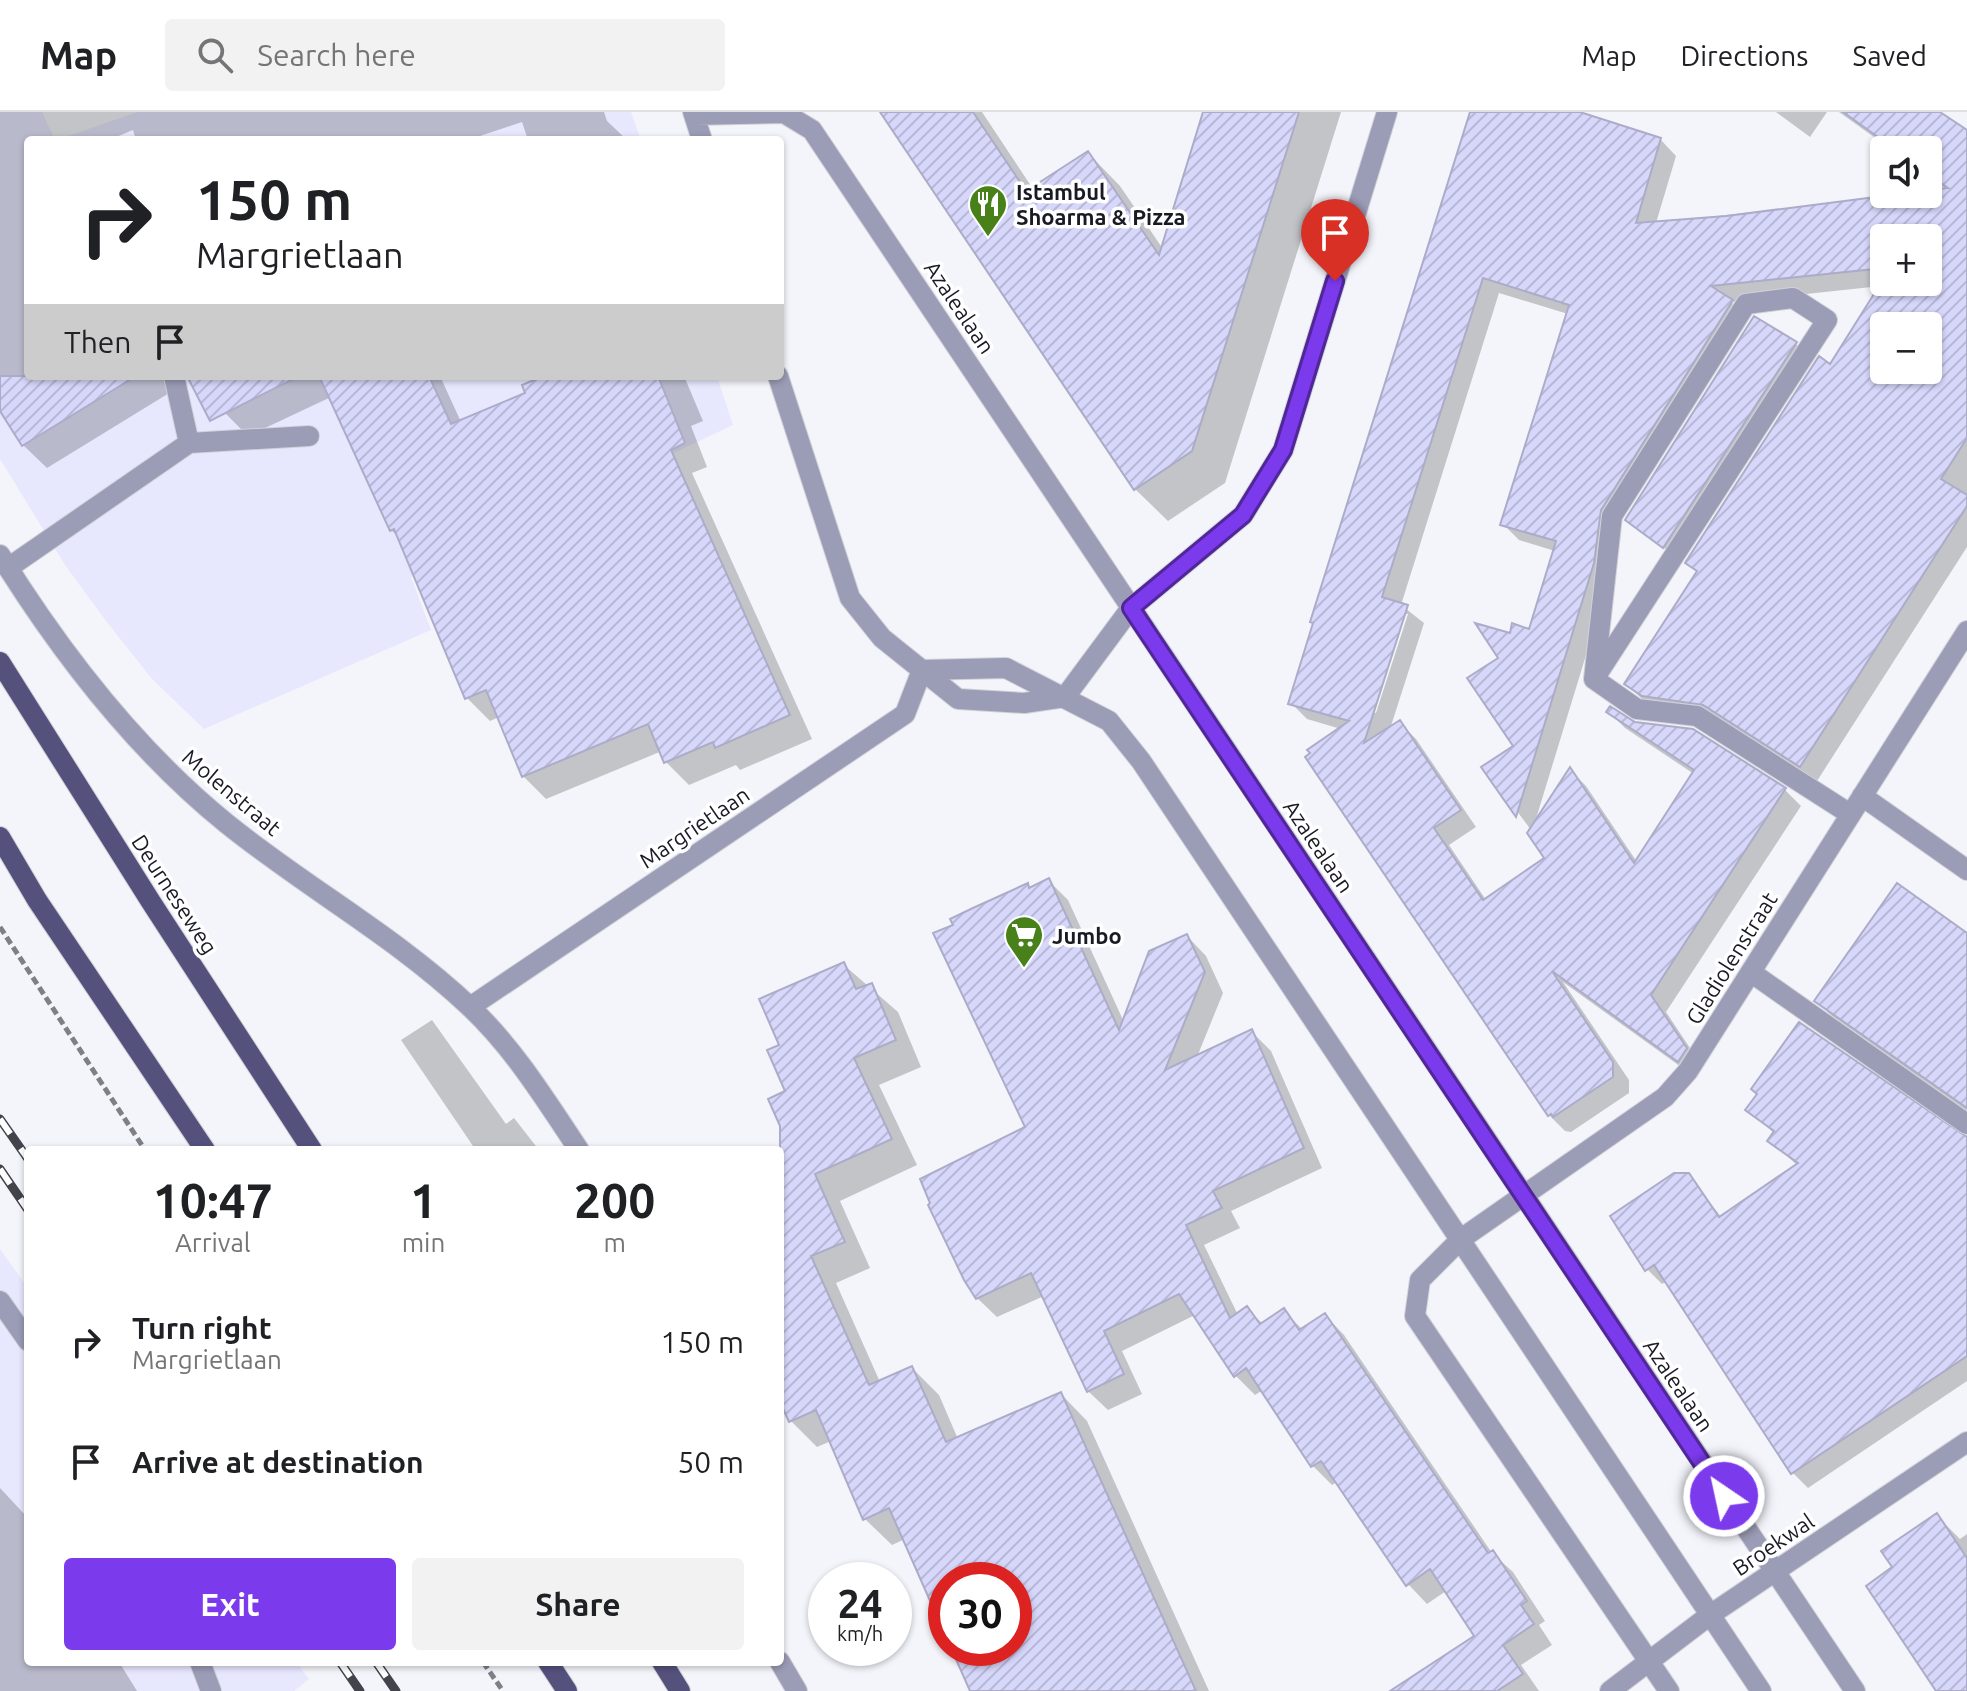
<!DOCTYPE html>
<html lang="en">
<head>
<meta charset="utf-8">
<style>
	:root { --surface:#fff; --page:#f2f2f2; --text:#202124; --muted:#757577; --line:#e0e0e0; --accent:#7c3aed }
	body { margin:0; font-family:Ubuntu,sans-serif; background:var(--page); color:var(--text); height:100vh; display:flex; flex-direction:column; font-size:30px; white-space:nowrap }
	* { box-sizing:border-box; margin:0 }
	p { font-size:26px; color:var(--muted) }
	.icon { flex:none; width:44px; height:44px; fill:none; stroke:currentColor; stroke-width:2; stroke-linecap:round; stroke-linejoin:round }
	.map { position:relative; flex:1; overflow:hidden }
	.side { position:absolute; left:24px; top:1034px; width:760px; height:520px; display:flex; flex-direction:column; background:var(--surface); border-radius:8px; box-shadow:0 2px 6px #0004 }
	.side>* { flex:none }
	.guide { position:absolute; left:24px; top:24px; width:760px; height:244px; border-radius:8px; box-shadow:0 2px 6px #0004; background:#fff; color:var(--text); overflow:hidden }
	.buttons { position:absolute; left:1870px; top:24px; display:grid; gap:16px }
	.buttons a { display:grid; place-items:center; width:72px; height:72px; border-radius:8px; background:var(--surface); box-shadow:0 2px 6px #0004; font-size:40px }
	.speed { position:absolute; left:808px; top:1450px; display:flex; gap:16px; font-size:40px; font-weight:700; text-align:center }
	.speed>* { display:grid; place-content:center; width:104px; height:104px; border-radius:50%; background:var(--surface); box-shadow:0 2px 6px #0004; line-height:1 }
	.speed small { font-size:20px; font-weight:400 }
	.speed .limit { border:12px solid #d22; background:#fff; color:#111 }
	.pin { position:absolute; display:grid; place-items:center; width:68px; height:68px; color:#fff; margin:-82px -34px; border-radius:50% 50% 50% 0; rotate:-45deg; box-shadow:0 0 8px #0007 }
	.pin .icon { rotate:45deg }
	.me { position:absolute; width:88px; margin:-44px; rotate:326deg; stroke-linejoin:round; filter:drop-shadow(0 0 6px #0008) }
	.turn { display:flex; align-items:center; gap:28px; height:168px; padding:0 40px; font-size:36px }
	.turn .icon { width:104px; height:104px; stroke-width:2.5 }
	.turn b { display:block; font-size:56px; line-height:68px }
	.then { display:flex; align-items:center; height:76px; padding:0 40px; background:#0003; gap:16px; font-size:30px }
	.eta { display:flex; justify-content:space-evenly; align-items:center; height:136px; text-align:center }
	.eta b { font-size:48px; font-weight:700; line-height:56px }
	.cta { display:flex; gap:16px; margin-top:auto; padding:16px 40px }
	.cta a { flex:1; height:92px; border-radius:8px; background:var(--accent); color:#fff; font-size:32px; font-weight:700; line-height:92px; text-align:center }
	.cta a+a { background:var(--page); color:var(--text) }
	ul { padding:0; list-style:none }
	li { display:flex; align-items:center; gap:24px; height:120px; padding:0 40px }
	li div { flex:1 }
	li b { display:block; font-size:30px }
	li em { font-style:normal }
	header { display:flex; align-items:center; gap:48px; box-sizing:border-box; height:112px; padding:0 40px; background:var(--surface); border-bottom:2px solid var(--line) }
	header strong { font-size:38px }
	nav { display:flex; gap:44px; margin-inline-start:auto; font-size:28px }
	.search { width:560px; height:72px; background:var(--page); display:flex; align-items:center; gap:20px; box-sizing:border-box; padding:0 28px; border-radius:8px; color:var(--muted); font-size:30px }
	.map>svg:first-child { display:block }
</style>
</head>
<body>
<header>
<strong>Map</strong>
<div class="search"><svg class="icon" aria-label="search" viewBox="0 0 24 24"><circle cx="10" cy="10" r="6"/><path d="M15 15l6 6"/></svg>Search here</div>
<nav><a>Map</a><a>Directions</a><a>Saved</a></nav>
</header>
<div class="map">
<svg width="1967" height="1579" viewBox="0 0 1967 1579">
	<defs>
		<pattern id="building-hatch" width="6" height="6" patternUnits="userSpaceOnUse" patternTransform="scale(2)"><rect width="6" height="6" fill="#d6d7fa"/><path d="M-1 1l2-2M0 6l6-6M5 7l2-2" fill="none" stroke="#b7b8d6"/></pattern>
	</defs>
	<rect width="100%" height="100%" fill="#f4f5fb"/>
	<path fill="#e7e8fe" d="M0,0H42L55,28H28V264H717L733,313L411,465L431,518L204,617L152,567L106,509L65,453L0,347Z
		M137,0H631L641,28H57Z
		M0,1137L28,1176V1550H296L309,1567L294,1579H0Z"/>
	<path fill="#0003" fill-rule="evenodd" d="M0,0H604L607,9L627,28H528L522,10L468,28H136L133,18L109,28H28V264H173L179,275L47,356L23,333L0,295Z
		M883,0H982L1033,77L1088,41L1120,74L1163,137L1206,0H1341L1225,371L1168,409L1135,377Z
		M1473,0H1573L1660,27L1676,44L1656,111L1947,78L1928,64V38H1892L1839,0H1936L1967,20V435L1817,669L1643,588L1627,572L1698,461L1687,451L1830,254L1881,174L1731,190L1748,206L1616,414L1609,468L1535,710L1570,658L1586,674L1637,750L1694,662L1625,616L1609,600L1634,612L1692,618L1785,678L1801,694L1666,900L1702,954L1695,965L1563,870L1629,968V981L1571,1020L1565,1019L1549,1003L1341,617L1307,607L1291,591ZM1884,126H1928V170H1884ZM1499,181L1568,202L1503,412L1519,428L1555,439L1530,520L1511,523L1501,547L1516,634L1484,655L1531,718L1547,746L1486,788L1449,733L1476,715L1416,627L1400,611L1390,617L1424,511L1401,493ZM1884,214H1928V258H1884ZM1403,502H1408L1376,601L1372,600Z
		M1776,0H1827L1810,25Z
		M1796,232L1803,239L1671,441L1634,415L1627,408Z
		M213,264H440L461,310L528,282L533,264H684L703,309L691,314L707,355L692,361L812,627L740,658L736,653L689,673L666,650L662,639L546,687L523,664L499,605L490,609L467,586L401,427L391,418L331,285L248,324L225,301Z
		M1049,769L1068,788L1124,910L1187,824L1206,844L1223,881L1197,945L1252,920L1271,939L1322,1056L1231,1099L1240,1116L1204,1133L1238,1203L1247,1197L1263,1212L1284,1199L1303,1218L1325,1203L1344,1223L1492,1441L1513,1460L1545,1509L1539,1513L1552,1533L1521,1553L1539,1579H1412L1477,1524L1446,1479L1427,1492L1408,1472L1337,1370L1332,1373L1313,1354L1263,1278L1255,1283L1235,1263L1195,1203L1122,1239L1142,1282L1108,1298L1088,1279L1044,1184L997,1205L977,1186L1027,1016V773L1031,777Z
		M1967,823V999L1832,904L1817,889Z
		M844,853L898,900L921,955L879,973L917,1053L840,1089L870,1156L836,1171L880,1270L912,1256L939,1283L958,1327L1061,1282L1087,1309L1209,1579H972L953,1536H1014V1468H946V1520L905,1427L892,1433L865,1407L831,1329L817,1335L791,1309L780,1285V1064L788,980L782,934Z
		M432,908L506,1012L514,1006L539,1038H467L473,1034L401,928Z
		M1748,998L1967,1027V1269L1808,1376L1793,1361L1667,1169L1662,1172L1647,1157L1688,1063L1722,1106L1798,1054L1769,1028L1774,1021Z
		M0,1376L28,1406V1550H119L137,1579H0Z
		M1937,1404L1960,1427L1967,1422V1579H1939L1895,1456Z"/>
	<path fill="url(#building-hatch)" stroke="#acacc8" stroke-width="2" fill-rule="evenodd" d="M880,0H973L1026,79L1088,39L1159,143L1203,0H1299L1192,339L1134,378Z
		M1470,0H1580L1661,26L1636,111L1726,104L1899,82H1928V78L1948,76L1928,62V38H1896L1843,0H1940L1967,18V326L1941,367L1967,383V394L1800,655L1703,593L1642,584L1624,572L1697,459L1685,451L1819,244L1830,252L1884,166V170H1928V126H1884V156L1711,174L1733,188L1601,398L1594,451L1516,705L1481,655L1513,634L1467,566L1498,546L1475,511L1510,521L1512,511L1529,517L1556,429L1500,413L1569,193L1483,166L1382,485L1408,493L1364,631L1400,608L1461,698L1434,716L1483,788L1544,746L1527,721L1570,655L1634,751L1694,658L1606,600L1610,594L1635,610L1693,617L1786,676L1651,883L1687,936L1678,950L1552,859L1613,950V965L1553,1005L1551,1002L1548,1004L1305,645L1310,641L1307,638L1349,609L1288,592L1313,511L1310,510ZM1884,214H1928V258H1884Z
		M1754,204L1797,230L1663,436L1625,408Z
		M0,264H136L22,334L0,299Z
		M187,264H299L210,309Z
		M319,264H429L451,312L525,281L522,273L543,264H658L685,331L671,338L790,603L715,636L713,630L664,651L648,612L522,665L486,578L465,587L394,417L390,419Z
		M1049,766L1119,918L1149,839L1187,822L1205,860L1165,958L1252,917L1304,1036L1213,1079L1222,1096L1186,1113L1230,1206L1247,1194L1260,1212L1284,1196L1299,1218L1325,1201L1488,1441L1493,1438L1527,1489L1521,1493L1534,1512L1503,1533L1523,1562L1497,1579H1390L1474,1524L1430,1457L1406,1474L1321,1349L1311,1355L1246,1256L1234,1265L1179,1182L1104,1219L1124,1262L1087,1280L1031,1161L976,1187L964,1168L928,1093L930,1091L920,1067L1025,1015L933,821L953,813L950,807L973,796L1028,771L1029,776Z
		M1897,771L1967,821V996L1814,889Z
		M844,850L856,877L872,871L896,928L854,946L892,1027L815,1062L845,1130L811,1144L869,1273L912,1254L946,1330L1061,1280L1196,1579H970L951,1536H1014V1468H946V1525L889,1396L863,1408L816,1298L789,1310L780,1290V1014L768,987L785,979L767,938L779,933L759,887Z
		M1799,910L1967,1025V1244L1791,1362L1654,1153L1645,1159L1610,1104L1674,1061H1689L1719,1105L1798,1051L1767,1029L1774,1019L1745,998L1757,982L1751,977Z
		M1937,1401L1967,1446V1579H1936L1866,1474L1892,1455L1881,1439Z"/>
	<g fill="none" stroke-linecap="round" stroke-linejoin="round">
		<g stroke="#d1d2d9" stroke-width="22">
			<path id="lane" d="M174,264L189,331
				M8,456L189,331L309,324
				M1594,567L1612,404L1746,192L1793,186L1827,208L1594,567L1637,597L1697,604L1850,702"/>
		</g>
		<g stroke="#d1d2d9" stroke-width="22">
			<path id="street" d="M693,0L702,28
				M694,3L784,1L812,18L1855,1579
				M778,264L850,486L882,526L958,587L1024,591L1065,585L1131,496L1243,403L1283,338L1387,0
				M0,443C61,541 136,638 226,711C305,775 395,824 469,894C513,935 545,987 579,1038
				M922,558L1006,556L1109,609L1141,649L1761,1579
				M1862,684L1967,758
				M1752,861L1967,1012
				M470,895L905,602L922,558
				M0,1189L28,1229
				M200,1550L211,1579
				M780,1550L797,1579
				M1610,1579L1710,1503L1967,1330
				M1669,1579L1415,1204L1420,1168L1461,1127L1665,985L1688,959L1967,519"/>
		</g>
		<g stroke="#d1d2d9" stroke-width="22">
			<path id="primary" d="M0,550L151,790L312,1038
				M0,725L37,788L205,1038
				M548,1550L567,1579
				M662,1550L680,1579"/>
		</g>
		<path stroke="#7f7f87" stroke-width="5" stroke-dasharray="8 4" stroke-linecap="butt" d="M0,815L145,1038
			M483,1550L503,1579"/>
		<use href="#lane" stroke="#9b9cb5" stroke-width="20"/>
		<use href="#street" stroke="#9b9cb5" stroke-width="20"/>
		<use href="#primary" stroke="#54527d" stroke-width="20"/>
		<g stroke="#43434c" stroke-width="9">
			<path id="rail" d="M0,1007L28,1047
				M0,1057L28,1098
				M340,1550L360,1579
				M376,1550L396,1579"/>
		</g>
		<use href="#rail" stroke="#fff" stroke-width="6" stroke-dasharray="18" stroke-linecap="butt"/>
	</g>
	<g fill="none" stroke-linecap="round" stroke-linejoin="round">
		<g stroke="#51269a" stroke-width="20">
			<path id="route" d="M1335,169L1283,338L1243,403L1131,496L1724,1384"/>
		</g>
		<use href="#route" stroke="#7c3aed" stroke-width="14"/>
	</g>
	<defs>
		<g id="restaurant-pin" transform="scale(2)"><path d="M0 17L-7.5 6A9.5 9.5 0 1 1 7.5 6Z" fill="#48801a" stroke="#fff"/><path d="M-5-6h1v4h1v-4h1v4h1v-4h1v5L-1.5 .5V6h-2V.5L-5-1ZM5-6V6H3V1.5H1.5Q1.5-4 5-6Z" fill="#fff"/></g>
		<g id="supermarket-pin" transform="scale(2)"><path d="M0 17L-7.5 6A9.5 9.5 0 1 1 7.5 6Z" fill="#48801a" stroke="#fff"/><path d="M-6-5.5h2.5l.6 2H6L4.5 2H-2.5L-4.4-4H-6ZM-1.5 3.2a1.3 1.3 0 1 0 .1 0ZM3 3.2a1.3 1.3 0 1 0 .1 0Z" fill="#fff"/></g>
	</defs>
	<g fill-rule="evenodd">
		<use href="#restaurant-pin" x="988" y="92"/>
		<use href="#supermarket-pin" x="1024" y="823"/>
	</g>
	<g text-anchor="middle" dominant-baseline="central" stroke-width="7" stroke-linejoin="round" paint-order="stroke">
		<g font-size="22" font-weight="bold" fill="#1a1a24" stroke="#fff" text-anchor="start">
			<text x="1016" y="79">Istambul<tspan x="1016" dy="25">Shoarma &amp; Pizza</tspan></text>
			<text x="1052" y="823">Jumbo</text>
		</g>
		<g font-size="22" fill="#1a1a24" stroke="#fff">
			<text transform="translate(960 195) rotate(56)">Azalealaan</text>
			<text transform="translate(232 680) rotate(40)">Molenstraat</text>
			<text transform="translate(694 715) rotate(-34)">Margrietlaan</text>
			<text transform="translate(1319 734) rotate(56)">Azalealaan</text>
			<text transform="translate(175 782) rotate(57)">Deurneseweg</text>
			<text transform="translate(1731 846) rotate(-58)">Gladiolenstraat</text>
			<text transform="translate(1679 1273) rotate(56)">Azalealaan</text>
			<text transform="translate(1773 1432) rotate(-34)">Broekwal</text>
		</g>
	</g>
</svg>
<div class="buttons">
<a><svg class="icon" aria-label="sound" viewBox="0 0 24 24"><path d="M4 9h4l5-4v14l-5-4H4zM17 9q2 3 0 6"/></svg></a>
<a>+</a>
<a>−</a>
</div>
<div class="speed"><div>24<small>km/h</small></div><div class="limit">30</div></div>
<div class="pin" style="left:1335px;top:169px;background:#d93025"><svg class="icon" aria-label="arrive" viewBox="0 0 24 24"><path d="M6 21V4h12l-3 4 3 4H6"/></svg></div>
<svg class="me" style="left:1724px;top:1384px" viewBox="-20 -20 40 40"><circle r="17" fill="#7c3aed" stroke="#fff" stroke-width="3"/><path d="M0-11L8 9 0 5-8 9z" fill="#fff"/></svg>
<div class="guide">
<div class="turn"><svg class="icon" aria-label="right" viewBox="0 0 24 24"><path d="M7 20v-9h11M14 6l5 5-5 5"/></svg><div><b>150 m</b>Margrietlaan</div></div>
<div class="then">Then<svg class="icon" aria-label="arrive" viewBox="0 0 24 24"><path d="M6 21V4h12l-3 4 3 4H6"/></svg></div>
</div>
<section class="side">
<div class="eta">
<div><b>10:47</b><p>Arrival</p></div>
<div><b>1</b><p>min</p></div>
<div><b>200</b><p>m</p></div>
</div>
<ul>
<li><svg class="icon" aria-label="right" viewBox="0 0 24 24"><path d="M7 20v-9h11M14 6l5 5-5 5"/></svg><div><b>Turn right</b><p>Margrietlaan</p></div><em>150 m</em></li>
<li><svg class="icon" aria-label="arrive" viewBox="0 0 24 24"><path d="M6 21V4h12l-3 4 3 4H6"/></svg><div><b>Arrive at destination</b></div><em>50 m</em></li>
</ul>
<div class="cta"><a>Exit</a><a>Share</a></div>
</section>
</div>
</body>
</html>
